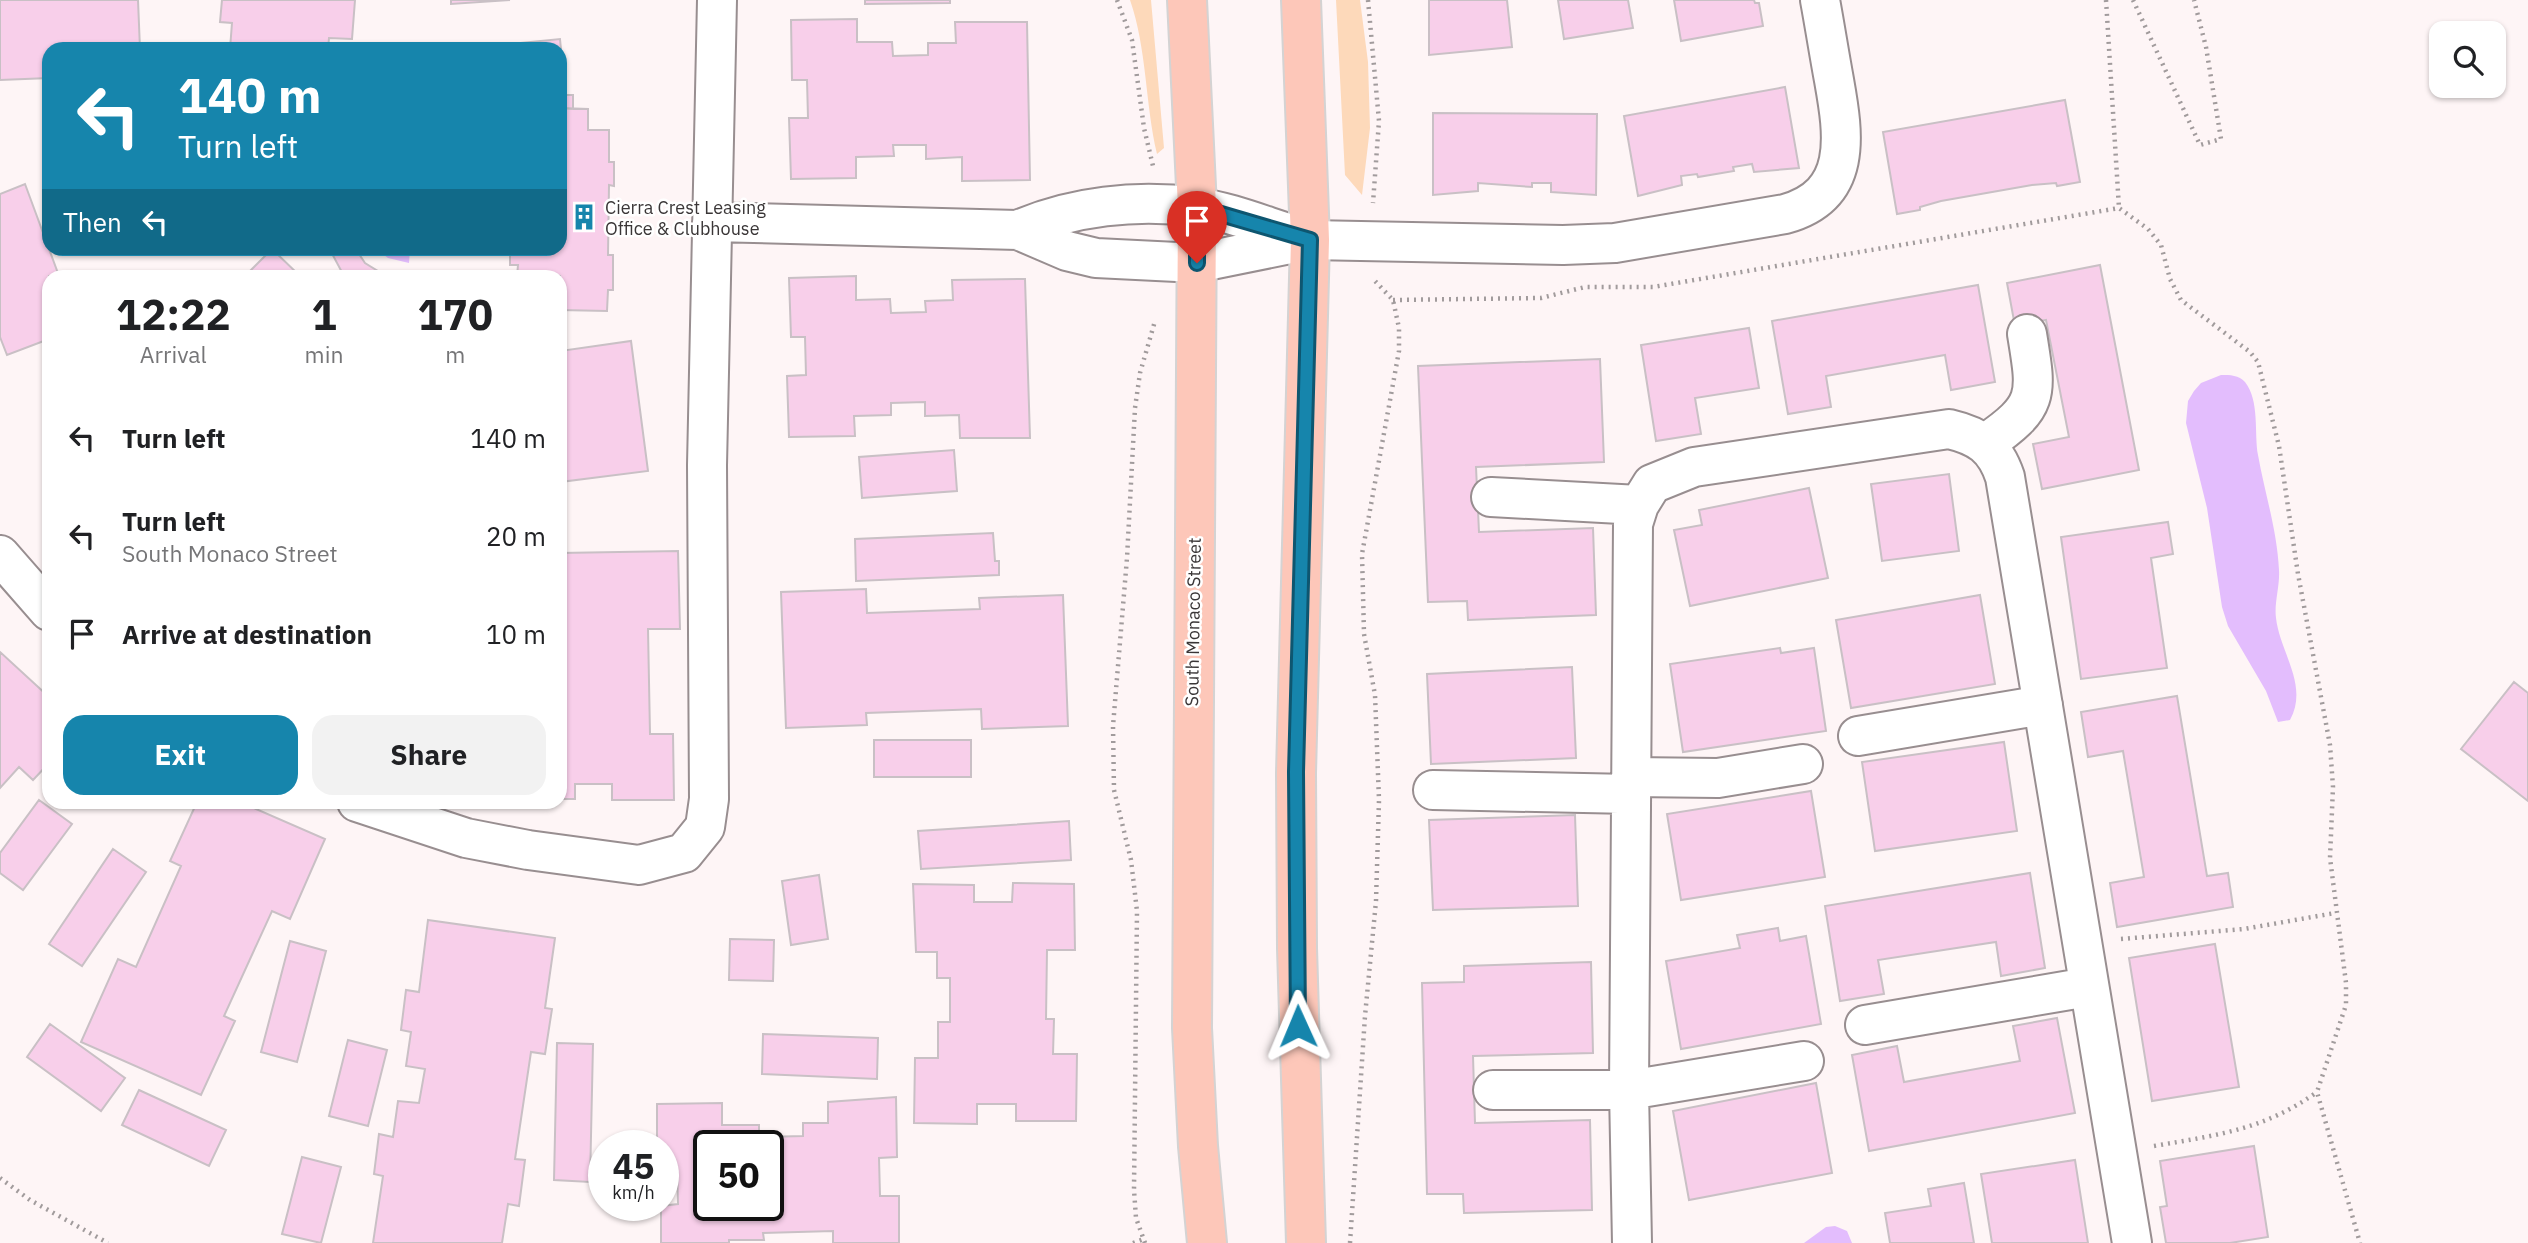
<!DOCTYPE html>
<html lang="en">
<head>
<meta charset="utf-8">
<style>
	:root { --surface:#fff; --page:#f2f2f2; --text:#202124; --muted:#757577; --accent:#1685ac }
	body { margin:0; font-family:"IBM Plex Sans",sans-serif; background:var(--page); color:var(--text); height:100vh; display:flex; flex-direction:column; font-size:26px; white-space:nowrap }
	* { box-sizing:border-box; margin:0 }
	p { font-size:23px; color:var(--muted) }
	.icon { flex:none; width:38px; height:38px; fill:none; stroke:currentColor; stroke-width:2; stroke-linecap:round; stroke-linejoin:round }
	.map { position:relative; flex:1; overflow:hidden }
	.side { position:absolute; left:42px; top:270px; width:525px; height:539px; display:flex; flex-direction:column; background:var(--surface); border-radius:21px; box-shadow:0 2px 5px #0004 }
	.side>* { flex:none }
	.top-card { position:absolute; left:42px; top:42px; width:525px; height:214px; border-radius:21px; box-shadow:0 2px 5px #0004; background:#1685ac; color:#fff; overflow:hidden }
	.buttons { position:absolute; left:2429px; top:21px; display:grid; gap:14px }
	.buttons a { display:grid; place-items:center; width:77px; height:77px; border-radius:14px; background:var(--surface); box-shadow:0 2px 5px #0004; font-size:35px }
	.speed { position:absolute; left:588px; top:1130px; display:flex; gap:14px; font-size:35px; font-weight:700; text-align:center }
	.speed>* { display:grid; place-content:center; width:91px; height:91px; border-radius:50%; background:var(--surface); box-shadow:0 2px 5px #0004; line-height:1 }
	.speed small { font-size:18px; font-weight:400 }
	.speed .limit { border:4px solid #111; border-radius:10px; background:#fff; color:#111 }
	.pin { position:absolute; display:grid; place-items:center; width:60px; height:60px; color:#fff; margin:-72px -30px; border-radius:50% 50% 50% 0; rotate:-45deg; box-shadow:0 0 7px #0007 }
	.pin .icon { rotate:45deg }
	.me { position:absolute; width:77px; margin:-38px; rotate:359deg; stroke-linejoin:round; filter:drop-shadow(0 0 5px #0008) }
	.turn { display:flex; align-items:center; gap:24px; height:147px; padding:0 21px; font-size:32px }
	.turn .icon { width:91px; height:91px; stroke-width:2.5 }
	.turn b { display:block; font-size:49px; line-height:60px }
	.then { display:flex; align-items:center; height:66px; padding:0 21px; background:#0003; gap:14px; font-size:26px }
	.eta { display:flex; justify-content:space-evenly; align-items:center; height:119px; text-align:center }
	.eta b { font-size:42px; font-weight:800; line-height:49px }
	.button { display:flex; gap:14px; margin-top:auto; padding:14px 21px }
	.button a { flex:1; height:80px; border-radius:21px; background:var(--accent); color:#fff; font-size:28px; font-weight:800; line-height:80px; text-align:center }
	.button a+a { background:var(--page); color:var(--text) }
	ul { padding:0; list-style:none }
	li { display:flex; align-items:center; gap:21px; height:98px; padding:0 21px }
	li div { flex:1 }
	li b { display:block; font-size:26px }
	li em { font-style:normal }
	.map>svg:first-child { display:block }
</style>
</head>
<body>
<div class="map">
<svg width="2528" height="1243" viewBox="0 0 2528 1243">
	<rect width="100%" height="100%" fill="#fef5f6"/>
	<path fill="#fdd9ba" d="M1130,0H1151L1164,148L1157,154C1145,103 1147,49 1130,0Z
		M1336,0H1360L1368,62L1370,128L1362,195L1345,175Z"/>
	<path fill="#e3bdfd" d="M376,249H410L409,263L388,258Z
		M2221,375C2230,375 2239,375 2245,382C2260,401 2254,434 2258,455C2265,494 2277,530 2279,570C2280,586 2274,603 2276,618C2280,653 2309,685 2290,720L2278,722L2266,691L2228,626L2222,607L2207,508L2186,423L2188,401L2194,391L2201,383Z
		M1835,1226L1847,1231L1852,1243H1804L1826,1227Z"/>
	<path fill="#f8cfea" stroke="#c9c0c5" stroke-width="2" fill-rule="evenodd" d="M0,0H138L140,49H49V78L0,80Z
		M222,0H355L352,39L329,38L328,49H230L232,23L220,22Z
		M451,0H510L451,4Z
		M865,0H950V3L865,4Z
		M1429,0H1507L1512,47L1429,55Z
		M1558,0H1628L1633,28L1564,39Z
		M1674,0H1754L1755,3H1759L1763,26L1681,41Z
		M857,19V42H892L893,56L928,55V43H956L955,22H1027L1030,180L962,181V157L926,159V145H893L894,156L856,157V178L791,179L789,118H808L807,80H792L791,20Z
		M560,39L564,79L560,80V49H459Z
		M1785,87L1799,168L1754,172L1752,164L1733,167L1734,171L1698,177L1697,174L1681,176L1682,185L1638,196L1624,116Z
		M560,95H573V109L560,108Z
		M2065,100L2080,182L2057,186L2056,183L2032,185L1941,201L1920,207V210L1897,214L1883,132Z
		M560,108L588,109V130H609V162H614V186L609,185L608,255H613V290H608L607,311L560,310V276H517L518,265H510V248H560Z
		M1433,113L1597,114L1596,195L1551,192V183H1532V187L1478,183V191L1433,195Z
		M25,184L59,276H49V339L7,355L0,337V194Z
		M329,248H355L365,263L386,276H344Z
		M272,249L300,276H245Z
		M2100,265L2139,470L2042,489L2033,444L2069,437L2046,320L2015,326L2007,283Z
		M415,272L439,273V276H414Z
		M856,276V300L890,299L891,313L926,312L925,301L953,300L952,280L1025,279L1030,438H960L959,415L925,416V402L891,403V415L854,416L855,436L789,437L787,376L806,375L805,337H791L789,278Z
		M1978,285L1995,382L1951,390L1945,355L1826,376L1831,407L1788,414L1772,321Z
		M1749,328L1759,388L1695,398L1701,434L1656,441L1641,345Z
		M631,341L648,471L560,482V351Z
		M1600,359L1604,462L1476,467L1479,532L1593,528L1596,615L1468,620L1467,601L1428,602L1418,366Z
		M954,450L957,491L862,498L859,457Z
		M1949,474L1959,551L1882,561L1871,484Z
		M1809,488L1828,578L1690,606L1674,530L1702,525L1699,510Z
		M2168,522L2173,554L2151,558L2167,668L2081,679L2061,537Z
		M993,533L995,561H999V575L856,581L855,539Z
		M678,551L680,629H648L650,734H673L674,800H612V784H575V799H560V553Z
		M866,589L867,613L980,609L979,598L1063,595L1068,726L982,729L981,709L866,713L867,725L786,728L781,592Z
		M1980,595L1995,684L1851,708L1836,620Z
		M1780,648L1781,653L1814,648L1826,731L1683,752L1670,664Z
		M0,652L49,697V763L33,780L19,767L0,788Z
		M1572,667L1576,758L1431,764L1427,674Z
		M2514,682L2528,693V801L2461,749Z
		M2177,696L2207,876L2228,873L2233,907L2117,927L2110,883L2144,877L2123,751L2088,757L2081,712Z
		M874,740H971V777H874Z
		M2004,742L2017,831L1875,851L1862,762Z
		M1811,791L1825,877L1681,900L1667,814Z
		M39,800L72,824L23,890L0,873V853Z
		M197,802H240L325,839L290,919L272,911L224,1016L235,1021L201,1095L81,1042L118,959L136,967L181,866L170,861Z
		M1575,815L1578,906L1433,910L1429,820Z
		M1069,821L1071,860L921,869L918,831Z
		M113,849L146,872L82,966L49,944Z
		M2030,873L2045,968L2001,976L1996,942L1878,960L1884,994L1840,1001L1825,906Z
		M819,875L828,939L791,945L782,881Z
		M1013,883L1074,884L1075,950H1047L1046,1019H1054L1053,1054H1077L1076,1121H1016V1104H977V1124L914,1123L915,1058H938V1022H950V978H937V952H916L913,884L974,885V902H1012Z
		M428,920L555,938L545,1008L552,1009L545,1054L531,1052L515,1159L525,1160L519,1206L508,1204L502,1243H373L383,1176L374,1174L379,1134L393,1137L398,1101L419,1103L425,1069L406,1066L411,1032L401,1030L406,990L419,992Z
		M1778,928L1780,941L1806,936L1821,1024L1681,1049L1666,961L1740,948L1737,935Z
		M730,939L774,940L773,981L729,980Z
		M290,941L326,951L297,1062L261,1052Z
		M2215,944L2239,1087L2152,1101L2129,958Z
		M1591,962L1593,1053L1473,1056L1475,1123L1590,1120L1592,1210L1464,1213L1463,1194H1427L1422,983L1464,982V966Z
		M2057,1018L2075,1113L1869,1151L1852,1055L1897,1046L1904,1082L2020,1061L2013,1026Z
		M50,1024L125,1078L101,1111L27,1057Z
		M763,1034L878,1038L877,1079L762,1074Z
		M348,1040L387,1050L368,1126L329,1116Z
		M557,1043L593,1044L590,1182L554,1180Z
		M1816,1083L1832,1173L1689,1200L1673,1111Z
		M139,1090L226,1130L209,1166L122,1125Z
		M896,1097L897,1157L879,1158L880,1196H899V1243H833V1231L763,1233L764,1240H729V1243H661V1206L678,1204L677,1166H663V1146H657V1104L722,1103V1125H759V1137L803,1136V1123H828V1102ZM709,1146H768V1206H709Z
		M2254,1146L2268,1237L2230,1243H2166L2160,1207L2167,1206L2160,1161Z
		M302,1157L341,1167L321,1243L282,1234Z
		M2075,1160L2088,1243H1992L1981,1174Z
		M1964,1183L1974,1243H1890L1885,1213L1931,1206L1928,1189Z"/>
	<g fill="none" stroke-linecap="round" stroke-linejoin="round">
		<g stroke="#988e90" stroke-width="42">
			<path id="minor" d="M712,222L1018,230L1067,251L1096,258L1197,263L1310,240L1563,245L1615,243L1785,214C1853,195 1844,136 1834,80C1829,53 1825,27 1820,0
				M1018,230C1072,206 1137,199 1196,207C1232,212 1269,228 1304,238
				M1986,443C2040,406 2037,395 2027,334
				M1491,497L1639,505
				M0,555L49,611
				M1858,736L2043,705
				M1631,777L1718,778L1803,764
				M1433,790L1631,794
				M357,802L466,838L528,850L639,865L684,853L705,827L709,799L707,465L717,0
				M1865,1025L2088,987
				M1493,1090H1629L1804,1061
				M1632,1243L1629,1090L1633,524L1639,505L1652,484L1694,467L1949,429C1979,436 1995,447 2005,477L2132,1243"/>
		</g>
		<g stroke="#d4d3d3" stroke-width="42">
			<path id="major" d="M1187,0L1197,207L1192,1028L1198,1146L1207,1243
				M1301,0L1310,240L1296,773L1297,948L1306,1243"/>
		</g>
		<path stroke="#a19b9c" stroke-width="4.5" stroke-dasharray="2 5" stroke-linecap="butt" d="M1117,0L1132,40L1144,128L1153,166
			M1368,0L1379,121L1373,203
			M2106,0L2119,208
			M2133,0L2200,145L2221,139L2206,47L2194,0
			M1393,300L1541,298L1585,287H1653L2119,208L2148,229L2161,245L2170,279L2181,300L2250,352L2258,362L2279,446L2298,574L2330,745L2333,787L2330,858L2346,983V1005L2317,1092L2360,1243
			M2121,939L2244,929L2335,913
			M2154,1146C2217,1135 2264,1130 2317,1092
			M0,1178L30,1200L108,1243
			M1133,1243L1144,1239
			M1145,1243L1136,1218L1134,1190L1137,911L1131,860L1114,790L1113,726L1127,558L1135,408L1140,373L1155,321
			M1350,1243L1365,1016L1376,901L1379,800L1375,695L1364,634L1362,554L1399,351V328L1393,300L1375,281"/>
		<use href="#minor" stroke="#fff" stroke-width="38"/>
		<use href="#major" stroke="#fdc7b9" stroke-width="38"/>
	</g>
	<g fill="none" stroke-linecap="round" stroke-linejoin="round">
		<g stroke="#0e5670" stroke-width="18">
			<path id="route" d="M1197,263V207L1310,240L1296,772L1298,1026"/>
		</g>
		<use href="#route" stroke="#1685ac" stroke-width="12"/>
	</g>
	<defs>
		<g id="building-bare" transform="scale(2.1)"><path d="M-4-6H4V6H1V3H-1V6H-4ZM-2.5-4.3h1.7v1.8h-1.7ZM.8-4.3h1.7v1.8H.8ZM-2.5-1h1.7V.8h-1.7ZM.8-1h1.7V.8H.8Z" fill="#1685ac" stroke="#fff" stroke-width="2.5" paint-order="stroke"/></g>
	</defs>
	<g fill-rule="evenodd">
		<use href="#building-bare" x="584" y="217"/>
	</g>
	<g text-anchor="middle" dominant-baseline="central" stroke-width="5" stroke-linejoin="round" paint-order="stroke">
		<g font-size="18" fill="#3a3637" stroke="#fff" text-anchor="start">
			<text x="605" y="207">Cierra Crest Leasing<tspan x="605" dy="21">Office &amp; Clubhouse</tspan></text>
		</g>
		<g font-size="18" fill="#3a3637" stroke="#fff">
			<text transform="translate(1193 622) rotate(-89)">South Monaco Street</text>
		</g>
	</g>
</svg>
<div class="buttons">
<a><svg class="icon" aria-label="search" viewBox="0 0 24 24"><circle cx="10" cy="10" r="6"/><path d="M15 15l6 6"/></svg></a>
</div>
<div class="speed"><div>45<small>km/h</small></div><div class="limit">50</div></div>
<div class="pin" style="left:1197px;top:263px;background:#d93025"><svg class="icon" aria-label="arrive" viewBox="0 0 24 24"><path d="M6 21V4h12l-3 4 3 4H6"/></svg></div>
<svg class="me" style="left:1298px;top:1026px" viewBox="-20 -20 40 40"><path d="M0-17L14 15 0 8-14 15z" fill="#1685ac" stroke="#fff" stroke-width="4"/></svg>
<div class="top-card">
<div class="turn"><svg class="icon" aria-label="left" viewBox="0 0 24 24"><path d="M17 20v-9H6M10 6l-5 5 5 5"/></svg><div><b>140 m</b>Turn left</div></div>
<div class="then">Then<svg class="icon" aria-label="left" viewBox="0 0 24 24"><path d="M17 20v-9H6M10 6l-5 5 5 5"/></svg></div>
</div>
<section class="side">
<div class="eta">
<div><b>12:22</b><p>Arrival</p></div>
<div><b>1</b><p>min</p></div>
<div><b>170</b><p>m</p></div>
</div>
<ul>
<li><svg class="icon" aria-label="left" viewBox="0 0 24 24"><path d="M17 20v-9H6M10 6l-5 5 5 5"/></svg><div><b>Turn left</b></div><em>140 m</em></li>
<li><svg class="icon" aria-label="left" viewBox="0 0 24 24"><path d="M17 20v-9H6M10 6l-5 5 5 5"/></svg><div><b>Turn left</b><p>South Monaco Street</p></div><em>20 m</em></li>
<li><svg class="icon" aria-label="arrive" viewBox="0 0 24 24"><path d="M6 21V4h12l-3 4 3 4H6"/></svg><div><b>Arrive at destination</b></div><em>10 m</em></li>
</ul>
<div class="button"><a>Exit</a><a>Share</a></div>
</section>
</div>
</body>
</html>
